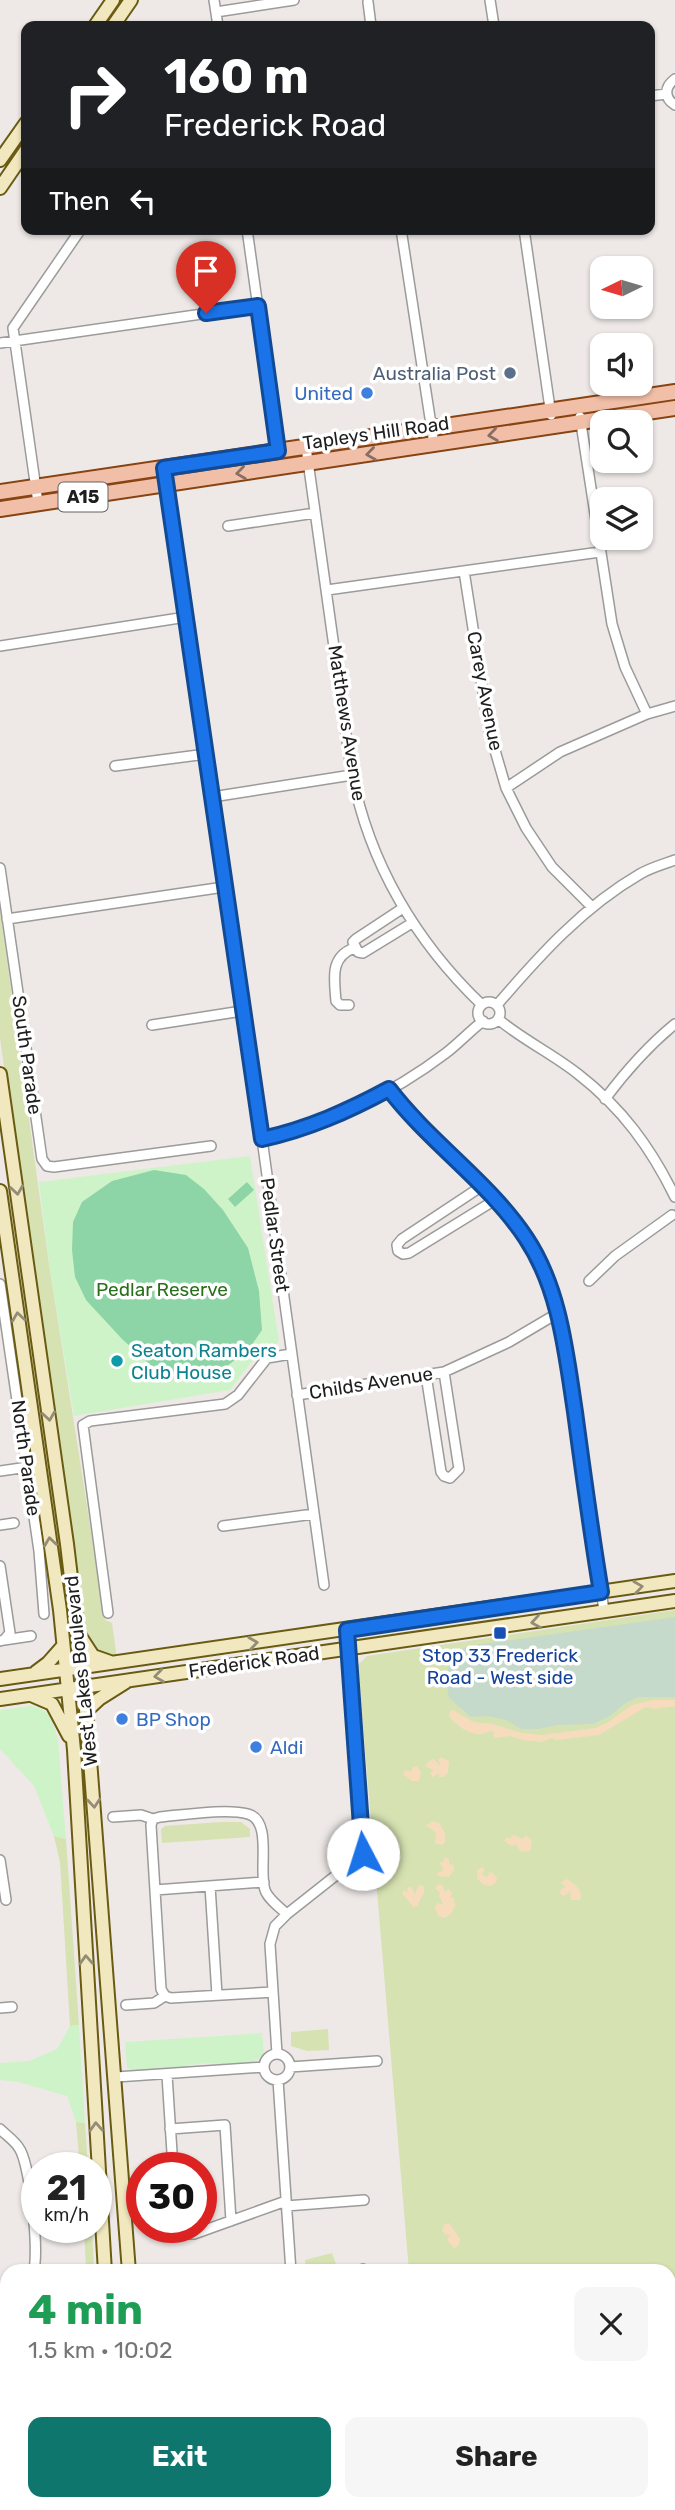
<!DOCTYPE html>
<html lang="en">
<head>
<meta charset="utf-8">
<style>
	:root { --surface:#fff; --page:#f6f6f6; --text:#222; --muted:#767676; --accent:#0f766e }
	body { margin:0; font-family:Rubik,sans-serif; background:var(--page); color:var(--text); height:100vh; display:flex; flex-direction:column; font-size:26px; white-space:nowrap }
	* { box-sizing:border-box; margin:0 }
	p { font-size:23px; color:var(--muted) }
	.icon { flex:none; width:38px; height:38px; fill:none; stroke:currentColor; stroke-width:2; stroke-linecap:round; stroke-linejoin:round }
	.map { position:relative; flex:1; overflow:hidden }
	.side { position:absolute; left:0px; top:2264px; width:676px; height:247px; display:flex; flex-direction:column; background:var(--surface); border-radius:21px 21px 0 0; box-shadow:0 2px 5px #0004 }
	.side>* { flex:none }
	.top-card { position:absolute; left:21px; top:21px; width:634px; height:214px; border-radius:14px; box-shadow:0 2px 5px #0004; background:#202124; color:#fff; overflow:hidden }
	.needle { width:46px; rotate:265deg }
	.tools { position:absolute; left:590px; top:256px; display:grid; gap:14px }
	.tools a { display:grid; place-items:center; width:63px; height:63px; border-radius:14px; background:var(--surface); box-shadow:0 2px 5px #0004; font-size:35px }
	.speed { position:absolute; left:21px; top:2152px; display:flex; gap:14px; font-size:35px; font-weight:700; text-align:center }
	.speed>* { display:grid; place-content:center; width:91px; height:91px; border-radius:50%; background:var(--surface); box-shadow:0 2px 5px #0004; line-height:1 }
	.speed small { font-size:18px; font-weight:400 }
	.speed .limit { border:10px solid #d22; background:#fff; color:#111 }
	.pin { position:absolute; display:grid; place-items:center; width:60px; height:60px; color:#fff; margin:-72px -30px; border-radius:50% 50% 50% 0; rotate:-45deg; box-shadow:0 0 7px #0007 }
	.pin .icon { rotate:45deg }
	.me { position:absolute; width:77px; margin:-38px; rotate:355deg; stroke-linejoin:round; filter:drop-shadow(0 0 5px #0008) }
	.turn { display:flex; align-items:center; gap:24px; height:147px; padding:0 28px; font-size:32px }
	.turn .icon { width:91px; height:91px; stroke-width:2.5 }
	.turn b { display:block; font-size:49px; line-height:60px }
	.then { display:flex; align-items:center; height:66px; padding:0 28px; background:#0003; gap:14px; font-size:26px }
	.round { display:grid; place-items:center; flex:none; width:74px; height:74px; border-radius:14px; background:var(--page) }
	.headline { display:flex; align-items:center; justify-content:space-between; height:119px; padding:0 28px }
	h1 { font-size:42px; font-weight:700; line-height:52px; color:#1e9e55 }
	.button { display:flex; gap:14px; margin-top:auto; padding:14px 28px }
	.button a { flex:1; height:80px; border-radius:14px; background:var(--accent); color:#fff; font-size:28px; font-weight:700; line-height:80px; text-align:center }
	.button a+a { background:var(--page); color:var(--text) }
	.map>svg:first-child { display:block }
</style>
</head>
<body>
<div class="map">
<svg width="675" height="2510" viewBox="0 0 675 2510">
	<rect width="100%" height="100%" fill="#eee9e6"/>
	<path fill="#d6e2b2" d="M0,909L49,1264L104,1614L105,1620L112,1623L117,1659C95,1654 91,1650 83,1628L0,1038Z
		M675,1610V2510H453L449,2504H668V2272L409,2271L358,1665L367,1656Z
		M220,1822H241L250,1829V1837L162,1843L161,1829L165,1826Z
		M54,1836L66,1839L79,2025L70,2026L60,1862Z
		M328,2029L329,2050L307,2051L291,2046V2032Z
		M76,2122L85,2123L88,2168H80Z
		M84,2228H92L94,2271H86Z
		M332,2253L337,2267L328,2271H306L305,2260Z"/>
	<path fill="#c5dacb" d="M675,1617V1697H639L625,1703L610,1716L593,1724L558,1725L538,1729H521L506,1720L488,1716L471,1717L449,1698L446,1680L449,1664L455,1653L468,1646Z"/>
	<path fill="#f6dcbc" d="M652,1700H675V1706L655,1709L646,1707L599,1735L556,1740L552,1738L541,1742L522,1740L511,1736L494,1738V1732L490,1731C476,1740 458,1728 449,1716L450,1711L453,1710L473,1722L493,1724L521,1733L542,1735L595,1728L607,1723L632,1705Z
		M441,1757L449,1761L448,1773L443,1777H439V1773L433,1777L430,1773L434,1770L426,1767V1764L433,1759L441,1766L438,1759Z
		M417,1766L421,1772L419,1781H412L403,1774L405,1770L411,1772L413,1767Z
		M432,1821L439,1823L445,1833V1842L442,1845L435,1843L436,1832L426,1826Z
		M514,1835L522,1839L526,1836L530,1838L532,1842L530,1851L521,1852L516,1844L512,1846L504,1841L506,1837L513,1839L511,1837Z
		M445,1857L449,1859V1864L454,1865V1870L449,1877L437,1876L439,1871L442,1872L443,1868L439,1863L443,1862Z
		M482,1867L485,1870L482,1875L488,1877L489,1872L493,1873L497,1878L496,1883L491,1886L484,1885L477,1878V1870Z
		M566,1879C574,1883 584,1890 580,1900H570L571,1891L564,1896L560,1894L561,1889L566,1887L561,1883Z
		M438,1884L443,1885L444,1891L449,1889L452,1893L450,1898L454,1897L455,1906L451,1914L444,1918L438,1916L435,1908L437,1903L444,1905L439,1896L440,1893L435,1888Z
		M419,1885L424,1886V1894L420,1899L418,1906L413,1907L402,1893L404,1890L407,1892L408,1887L411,1886L415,1894Z
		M449,2223L460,2239L459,2245L454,2248L447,2240L450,2235L444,2234L442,2230L445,2224Z"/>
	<path fill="#cff3c8" d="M250,1156L279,1341L274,1347L258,1353L230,1390L74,1416L49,1264L39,1182Z
		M30,1706C50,1707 54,1724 58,1740L66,1839L54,1836L34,1786L0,1749V1710Z
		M79,2025L85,2123L76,2122L67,2096L18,2082L0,2080V2063L29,2061L57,2049L70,2026Z
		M262,2033L264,2056L250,2063L217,2066L213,2063L189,2065L186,2068L134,2072L127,2068L125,2042Z
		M7,2349V2399L0,2401V2352Z"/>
	<path fill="#8dd4a7" d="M154,1170L186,1175L204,1189L223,1210L248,1248L259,1291L262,1330L249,1349L213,1377L200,1378L156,1370L122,1339L86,1300L75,1277L72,1250L73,1222L82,1202L112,1181Z
		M247,1182L254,1190L235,1207L228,1199Z"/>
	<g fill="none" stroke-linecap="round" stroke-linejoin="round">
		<g stroke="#9b9b9b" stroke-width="12">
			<path id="minor" d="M214,0L218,26
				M490,0L494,26
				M368,2L371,26
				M216,12L294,0
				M675,79C664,87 664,98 675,105
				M649,96L667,94
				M247,229L278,451
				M401,229L434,444
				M524,229L551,415
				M0,343L258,306
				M580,417L612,624L625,667L647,714
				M306,447C315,514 325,580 334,647C340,689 345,731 352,773C369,863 416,942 482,1005
				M164,468L262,1139L324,1585
				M38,503L13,328L81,229
				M228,526L315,513
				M464,571L489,730L506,788L526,828L552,867L592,907
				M327,590L600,552
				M0,646L186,617
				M115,766L206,754
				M506,788L560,752L647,714L675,706
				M212,797L352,775
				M0,868L42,1159L47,1166L54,1167L211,1146
				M403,908L356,939L353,942L358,952L363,953L412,923
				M7,919L224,887
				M478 1013a11 11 0 1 1 22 0a11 11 0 1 1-22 0Z
				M349,1005H340L336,1001C334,978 330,957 354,948
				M497,1005C539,956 583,907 640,874C650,868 664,864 675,860
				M498,1019C523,1040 553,1054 578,1074C622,1108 651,1148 675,1197
				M152,1025L242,1011
				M389,1089C430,1143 488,1182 526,1238C564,1295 568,1371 578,1437C587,1495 596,1553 604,1611
				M605,1099C626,1071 648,1046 675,1024
				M262,1139C328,1125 392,1094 446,1053C459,1043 470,1031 483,1021
				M482,1186L402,1239L397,1245L398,1251L403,1254L409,1253L495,1200
				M589,1281L615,1256L672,1215
				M0,1284L39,1551L44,1614
				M426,1375L441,1472L444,1476L450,1478L459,1469L444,1372
				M297,1395L444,1372L509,1342L558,1313
				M0,1471L28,1467
				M0,1525L14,1523
				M223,1526L314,1514
				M0,1566L10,1633L4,1640L0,1641
				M108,1613L83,1425L90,1421L225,1404L238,1395L267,1358L291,1354
				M4,1640L31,1636
				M113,1817L141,1815L153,1819L160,1817C183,1815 227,1808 248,1814C273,1821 258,1870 265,1890C268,1899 280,1908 287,1914
				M153,1819L151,1825L161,1989L165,1996
				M0,1860L6,1900
				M210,1886L217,1995
				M155,1890L264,1882
				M126,2005L154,2003L165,1996L171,1998L273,1992
				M0,2008L12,2007
				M277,2054L270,1944L275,1926L287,1914L363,1854L347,1630
				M264 2067a13 13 0 1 1 26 0a13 13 0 1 1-26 0Z
				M290,2067L377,2061
				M167,2075L173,2168
				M116,2077L264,2067
				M278,2080L291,2272
				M0,2129C6,2135 15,2141 19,2148C30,2163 40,2256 33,2272
				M170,2129L225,2125L231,2221
				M286,2206L364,2200
				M179,2228L187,2234H194L286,2201
				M363,2272V2269
				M0,2294L7,2291
				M0,2427L3,2422
				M147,2504V2510
				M319,2504L322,2510"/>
		</g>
		<g stroke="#695c12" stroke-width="16">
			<path id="secondary" d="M95,26L113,0
				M113,26L131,0
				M0,160L26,123
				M0,188L26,150
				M0,1074L67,1544L85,1694L129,2272
				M0,1191L60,1610L74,1750L105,2272
				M78,1633L93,1656L110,1662
				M36,1672L48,1663L63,1646
				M0,1679L675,1581
				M31,1695L52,1704L69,1736
				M0,1699L675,1601
				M86,1711L99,1699L126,1682
				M16,2510L20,2504
				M49,2510L54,2504"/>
		</g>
		<g stroke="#874312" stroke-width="18">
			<path id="primary" d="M0,492L675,392
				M0,509L675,408"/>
		</g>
		<use href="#minor" stroke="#fff" stroke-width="9"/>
		<use href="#secondary" stroke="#f2e8c0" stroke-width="12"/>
		<use href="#primary" stroke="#f1bfa8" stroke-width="14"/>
	</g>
	<defs><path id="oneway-chevron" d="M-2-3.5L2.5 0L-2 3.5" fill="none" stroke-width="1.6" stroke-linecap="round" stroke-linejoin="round" transform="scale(1.75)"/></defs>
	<g stroke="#886e63">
		<use href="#oneway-chevron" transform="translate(493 435) rotate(172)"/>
		<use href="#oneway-chevron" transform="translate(371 454) rotate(172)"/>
		<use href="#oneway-chevron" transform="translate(241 473) rotate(172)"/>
	</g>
	<g stroke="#938d77">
		<use href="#oneway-chevron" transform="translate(17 1190) rotate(82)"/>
		<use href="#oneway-chevron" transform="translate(18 1317) rotate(-98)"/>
		<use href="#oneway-chevron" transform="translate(49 1416) rotate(82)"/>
		<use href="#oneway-chevron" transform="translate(50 1542) rotate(-98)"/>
		<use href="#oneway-chevron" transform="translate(638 1587) rotate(-8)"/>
		<use href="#oneway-chevron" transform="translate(536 1622) rotate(171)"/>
		<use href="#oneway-chevron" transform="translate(253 1643) rotate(-8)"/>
		<use href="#oneway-chevron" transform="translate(159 1676) rotate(172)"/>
		<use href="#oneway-chevron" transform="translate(94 1803) rotate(85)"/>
		<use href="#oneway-chevron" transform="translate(86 1960) rotate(-93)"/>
		<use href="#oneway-chevron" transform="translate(96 2127) rotate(-93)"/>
	</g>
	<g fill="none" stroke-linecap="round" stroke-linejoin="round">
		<g stroke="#114b97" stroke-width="18">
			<path id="route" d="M206,313L258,306L278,451L164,468L262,1139C308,1129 348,1111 389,1089C430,1143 489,1182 526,1238C560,1289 566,1353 575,1412C583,1472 591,1532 601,1592L347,1630L363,1854"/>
		</g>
		<use href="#route" stroke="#1a73e8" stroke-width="12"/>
	</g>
	<circle fill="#5c6f8a" stroke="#fff" stroke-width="2.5" cx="510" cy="373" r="7"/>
	<g fill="#3f7fe0" stroke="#fff" stroke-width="2.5">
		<circle cx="367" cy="393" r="7"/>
		<circle cx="122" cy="1719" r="7"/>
		<circle cx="256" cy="1747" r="7"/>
	</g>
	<circle fill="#0f9aa8" stroke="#fff" stroke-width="2.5" cx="117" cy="1361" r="7"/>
	<rect fill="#1a4fb4" stroke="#fff" stroke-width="2.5" x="493" y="1626" width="14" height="14" rx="3.5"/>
	<g text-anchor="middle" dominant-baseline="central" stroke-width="7" stroke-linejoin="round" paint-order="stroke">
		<rect fill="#fff" stroke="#626262" stroke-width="2" x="58.5" y="482.5" width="49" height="29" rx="5"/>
		<g font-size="18" font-weight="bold" fill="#1e1e1e">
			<text x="83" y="497">A15</text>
		</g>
		<g font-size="19" fill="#4e5e75" stroke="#fff" text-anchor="end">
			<text x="496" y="373">Australia Post</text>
		</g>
		<g font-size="19" fill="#366cbe" stroke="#fff" text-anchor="start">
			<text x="353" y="393" text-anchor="end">United</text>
			<text x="136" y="1719">BP Shop</text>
			<text x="270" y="1747">Aldi</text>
		</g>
		<g font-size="19" fill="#1e1e1e" stroke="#fff">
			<text transform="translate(376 433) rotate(-8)">Tapleys Hill Road</text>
			<text transform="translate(485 691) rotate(79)">Carey Avenue</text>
			<text transform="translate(347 723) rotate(81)">Matthews Avenue</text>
			<text transform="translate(27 1055) rotate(82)">South Parade</text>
			<text transform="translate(275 1235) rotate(82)">Pedlar Street</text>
			<text transform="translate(371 1383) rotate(-9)">Childs Avenue</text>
			<text transform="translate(26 1458) rotate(82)">North Parade</text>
			<text transform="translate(254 1662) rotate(-8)">Frederick Road</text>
			<text transform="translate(81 1671) rotate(-96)">West Lakes Boulevard</text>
		</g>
		<g font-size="19" fill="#287019" stroke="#fff">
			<text x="162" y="1289">Pedlar Reserve</text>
		</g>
		<g font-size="19" fill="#0d838f" stroke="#fff" text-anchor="start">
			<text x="131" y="1350">Seaton Rambers<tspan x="131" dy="22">Club House</tspan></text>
		</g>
		<g font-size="19" fill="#164399" stroke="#fff">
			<text x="500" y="1655">Stop 33 Frederick<tspan x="500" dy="22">Road - West side</tspan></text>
		</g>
	</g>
</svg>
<div class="tools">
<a><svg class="needle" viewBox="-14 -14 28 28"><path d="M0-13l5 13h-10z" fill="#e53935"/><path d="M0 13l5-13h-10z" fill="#767676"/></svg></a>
<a><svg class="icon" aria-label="sound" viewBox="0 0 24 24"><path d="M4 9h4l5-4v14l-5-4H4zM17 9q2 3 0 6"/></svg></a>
<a><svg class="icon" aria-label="search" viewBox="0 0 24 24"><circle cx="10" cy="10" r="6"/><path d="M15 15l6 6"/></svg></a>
<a><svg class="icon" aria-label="layers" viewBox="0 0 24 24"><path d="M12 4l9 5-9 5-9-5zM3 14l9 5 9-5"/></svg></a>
</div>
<div class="speed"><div>21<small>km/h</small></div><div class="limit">30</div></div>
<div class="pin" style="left:206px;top:313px;background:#d93025"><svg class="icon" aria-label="arrive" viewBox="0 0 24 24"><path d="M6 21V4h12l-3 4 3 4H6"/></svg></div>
<svg class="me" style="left:363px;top:1854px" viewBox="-20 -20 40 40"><circle r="19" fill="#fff"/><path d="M0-13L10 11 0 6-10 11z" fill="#1a73e8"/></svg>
<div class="top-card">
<div class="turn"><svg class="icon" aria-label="right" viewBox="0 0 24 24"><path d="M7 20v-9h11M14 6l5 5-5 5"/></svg><div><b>160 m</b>Frederick Road</div></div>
<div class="then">Then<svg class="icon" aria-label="left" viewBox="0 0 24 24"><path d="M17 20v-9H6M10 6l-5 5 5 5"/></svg></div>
</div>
<section class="side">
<div class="headline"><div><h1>4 min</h1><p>1.5 km · 10:02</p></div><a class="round"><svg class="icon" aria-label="close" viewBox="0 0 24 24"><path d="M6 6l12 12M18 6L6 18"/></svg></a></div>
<div class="button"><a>Exit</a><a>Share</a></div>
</section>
</div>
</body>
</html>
